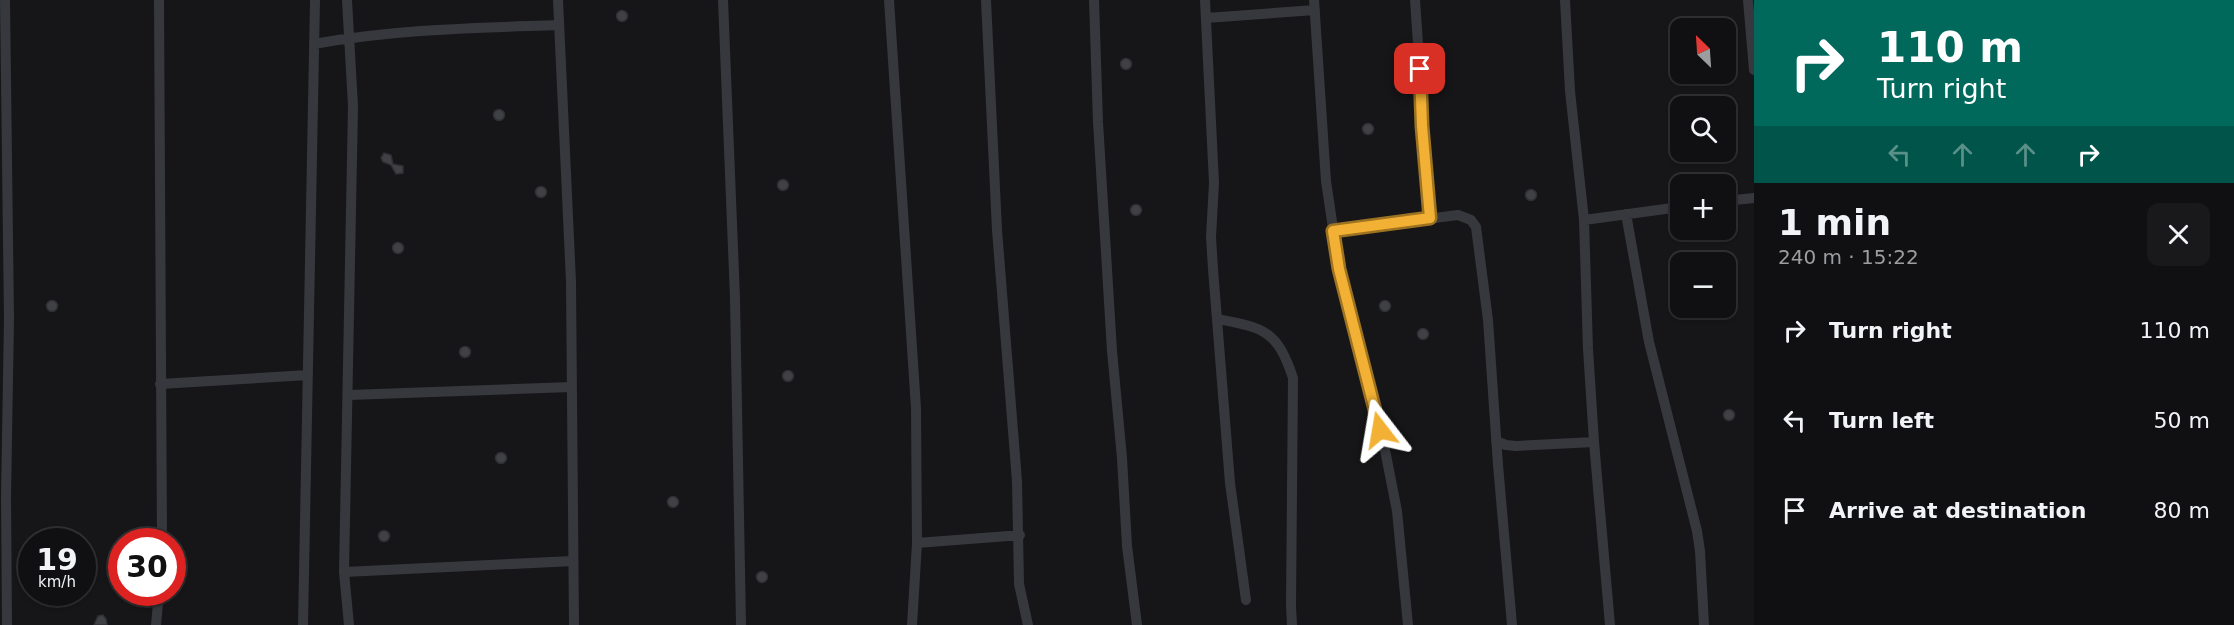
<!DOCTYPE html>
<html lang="en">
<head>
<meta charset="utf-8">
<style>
	:root { --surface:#101012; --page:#19191b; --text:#f1f3f6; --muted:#9c9d9f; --line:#303032 }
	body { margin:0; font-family:"DejaVu Sans",sans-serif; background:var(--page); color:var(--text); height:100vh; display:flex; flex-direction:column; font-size:22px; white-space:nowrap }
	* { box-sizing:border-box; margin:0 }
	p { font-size:20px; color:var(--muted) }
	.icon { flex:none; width:33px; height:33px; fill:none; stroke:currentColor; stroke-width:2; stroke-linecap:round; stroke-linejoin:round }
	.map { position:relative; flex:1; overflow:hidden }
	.details { display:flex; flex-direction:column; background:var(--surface); width:480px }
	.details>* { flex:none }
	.guide { background:#00695c; color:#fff; overflow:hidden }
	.needle { width:39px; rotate:335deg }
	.tools { position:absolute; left:1670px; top:18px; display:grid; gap:12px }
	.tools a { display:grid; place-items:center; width:66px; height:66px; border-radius:12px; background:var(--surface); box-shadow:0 2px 4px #0004,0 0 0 2px var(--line); font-size:30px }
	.speed { position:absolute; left:18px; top:528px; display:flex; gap:12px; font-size:30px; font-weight:700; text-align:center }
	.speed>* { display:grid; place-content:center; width:78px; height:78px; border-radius:50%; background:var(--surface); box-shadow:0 2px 4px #0004,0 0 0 2px var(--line); line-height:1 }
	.speed small { font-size:15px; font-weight:400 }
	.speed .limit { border:9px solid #d22; background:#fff; color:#111 }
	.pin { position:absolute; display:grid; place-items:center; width:51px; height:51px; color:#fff; margin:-26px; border-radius:12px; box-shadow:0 3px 9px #0006 }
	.me { position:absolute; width:66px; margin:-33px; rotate:346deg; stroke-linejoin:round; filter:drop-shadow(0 0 4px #0008) }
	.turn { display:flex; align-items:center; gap:21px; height:126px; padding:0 24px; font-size:27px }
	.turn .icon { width:78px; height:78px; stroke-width:2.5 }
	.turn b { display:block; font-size:42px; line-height:51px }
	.lanes { display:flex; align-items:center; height:57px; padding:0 24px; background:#0003; justify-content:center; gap:30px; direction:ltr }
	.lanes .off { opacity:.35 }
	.round { display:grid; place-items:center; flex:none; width:63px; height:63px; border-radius:12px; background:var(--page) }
	.summary { display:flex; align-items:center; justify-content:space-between; height:102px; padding:0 24px }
	h1 { font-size:36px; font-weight:700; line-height:45px }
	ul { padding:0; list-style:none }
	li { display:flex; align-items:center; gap:18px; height:90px; padding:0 24px }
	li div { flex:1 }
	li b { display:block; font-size:22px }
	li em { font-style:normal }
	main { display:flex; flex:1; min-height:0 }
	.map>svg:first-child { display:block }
</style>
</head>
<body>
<main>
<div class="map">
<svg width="1754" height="625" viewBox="0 0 1754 625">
	<rect width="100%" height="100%" fill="#161618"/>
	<path fill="#404145" stroke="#303034" stroke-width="1.5" d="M616.5 16a5.5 5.5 0 1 1 11 0a5.5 5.5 0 1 1-11 0Z
		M1120.5 64a5.5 5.5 0 1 1 11 0a5.5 5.5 0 1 1-11 0Z
		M493.5 115a5.5 5.5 0 1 1 11 0a5.5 5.5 0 1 1-11 0Z
		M1362.5 129a5.5 5.5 0 1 1 11 0a5.5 5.5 0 1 1-11 0Z
		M384,153L391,155L393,164L403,166V173L396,174L391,165L383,162L381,158Z
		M777.5 185a5.5 5.5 0 1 1 11 0a5.5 5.5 0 1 1-11 0Z
		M535.5 192a5.5 5.5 0 1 1 11 0a5.5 5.5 0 1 1-11 0Z
		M1525.5 195a5.5 5.5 0 1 1 11 0a5.5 5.5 0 1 1-11 0Z
		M1130.5 210a5.5 5.5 0 1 1 11 0a5.5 5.5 0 1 1-11 0Z
		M392.5 248a5.5 5.5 0 1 1 11 0a5.5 5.5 0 1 1-11 0Z
		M1379.5 306a5.5 5.5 0 1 1 11 0a5.5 5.5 0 1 1-11 0Z
		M46.5 306a5.5 5.5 0 1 1 11 0a5.5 5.5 0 1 1-11 0Z
		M1417.5 334a5.5 5.5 0 1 1 11 0a5.5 5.5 0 1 1-11 0Z
		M459.5 352a5.5 5.5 0 1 1 11 0a5.5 5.5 0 1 1-11 0Z
		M782.5 376a5.5 5.5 0 1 1 11 0a5.5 5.5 0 1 1-11 0Z
		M1723.5 415a5.5 5.5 0 1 1 11 0a5.5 5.5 0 1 1-11 0Z
		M495.5 458a5.5 5.5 0 1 1 11 0a5.5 5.5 0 1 1-11 0Z
		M667.5 502a5.5 5.5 0 1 1 11 0a5.5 5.5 0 1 1-11 0Z
		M378.5 536a5.5 5.5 0 1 1 11 0a5.5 5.5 0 1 1-11 0Z
		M756.5 577a5.5 5.5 0 1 1 11 0a5.5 5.5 0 1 1-11 0Z
		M103,615L106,619L107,625H94L98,616Z"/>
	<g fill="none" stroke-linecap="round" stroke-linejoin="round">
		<path stroke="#37383d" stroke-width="10" d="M5,0L9,319L6,496L7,625
			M159,0L162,542
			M347,0L353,106L344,572L349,625
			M558,0L571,282L574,625
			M723,0L735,298L741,625
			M889,0L916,408L917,543L912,625
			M986,0L997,230L1017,481L1019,584L1028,625
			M1094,0L1098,122L1112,351L1122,458L1127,546L1137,625
			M1205,0L1214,183L1211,237L1213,269L1230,483L1246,600
			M1314,0L1326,181L1339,269L1385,450L1397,511L1408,625
			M1415,0L1430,218
			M1565,0L1570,91L1584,220L1588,349L1594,442L1610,625
			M1748,0L1754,70
			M1206,18L1315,10
			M314,44C395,29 477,28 559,25
			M1725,201L1754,198
			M1626,214L1649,342L1697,531L1700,551L1704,625
			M1584,220L1680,207
			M1333,231L1458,215L1471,220L1476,227L1488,320L1498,465L1512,625
			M1218,319C1264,328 1277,330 1293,378L1291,606L1292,625
			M160,384L308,375
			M349,395L571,387
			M1496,441L1506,445L1516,446L1594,442
			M917,543L1020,535
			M344,572L573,561
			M156,625L159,592
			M303,625L315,0"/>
	</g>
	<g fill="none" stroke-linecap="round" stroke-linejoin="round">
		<g stroke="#9d7322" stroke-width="15">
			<path id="route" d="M1380,430L1339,269L1333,231L1430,218L1422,126L1420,69"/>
		</g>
		<use href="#route" stroke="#f2b134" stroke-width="10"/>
	</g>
</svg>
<div class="tools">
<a><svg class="needle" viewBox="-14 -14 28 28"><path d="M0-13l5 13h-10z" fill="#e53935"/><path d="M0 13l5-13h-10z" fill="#9c9d9f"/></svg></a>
<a><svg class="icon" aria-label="search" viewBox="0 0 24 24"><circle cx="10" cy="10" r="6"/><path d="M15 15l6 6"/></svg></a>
<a>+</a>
<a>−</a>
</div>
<div class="speed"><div>19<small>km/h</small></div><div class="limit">30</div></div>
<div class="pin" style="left:1420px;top:69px;background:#d93025"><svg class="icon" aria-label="arrive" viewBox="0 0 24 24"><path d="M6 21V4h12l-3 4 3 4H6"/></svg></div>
<svg class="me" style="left:1380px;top:430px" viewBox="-20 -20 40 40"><path d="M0-17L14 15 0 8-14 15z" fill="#f2b134" stroke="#fff" stroke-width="4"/></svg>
</div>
<section class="details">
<div class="guide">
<div class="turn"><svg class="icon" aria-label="right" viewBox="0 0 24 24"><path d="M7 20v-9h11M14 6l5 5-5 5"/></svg><div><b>110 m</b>Turn right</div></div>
<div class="lanes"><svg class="icon off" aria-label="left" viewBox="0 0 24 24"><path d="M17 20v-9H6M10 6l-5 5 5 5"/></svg><svg class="icon off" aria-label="ahead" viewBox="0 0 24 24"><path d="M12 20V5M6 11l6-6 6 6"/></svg><svg class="icon off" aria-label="ahead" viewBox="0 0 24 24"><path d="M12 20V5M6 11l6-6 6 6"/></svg><svg class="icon" aria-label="right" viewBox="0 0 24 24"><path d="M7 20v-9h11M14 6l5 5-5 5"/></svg></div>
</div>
<div class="summary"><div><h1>1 min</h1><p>240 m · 15:22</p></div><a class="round"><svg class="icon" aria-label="close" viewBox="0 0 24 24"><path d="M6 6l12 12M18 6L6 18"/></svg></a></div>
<ul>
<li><svg class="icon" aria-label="right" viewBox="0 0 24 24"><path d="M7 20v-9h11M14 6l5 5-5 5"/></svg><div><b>Turn right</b></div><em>110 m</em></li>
<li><svg class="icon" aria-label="left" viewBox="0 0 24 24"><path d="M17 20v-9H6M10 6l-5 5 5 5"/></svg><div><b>Turn left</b></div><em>50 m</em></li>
<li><svg class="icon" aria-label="arrive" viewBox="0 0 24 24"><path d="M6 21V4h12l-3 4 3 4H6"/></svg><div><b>Arrive at destination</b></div><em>80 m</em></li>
</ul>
</section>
</main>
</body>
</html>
